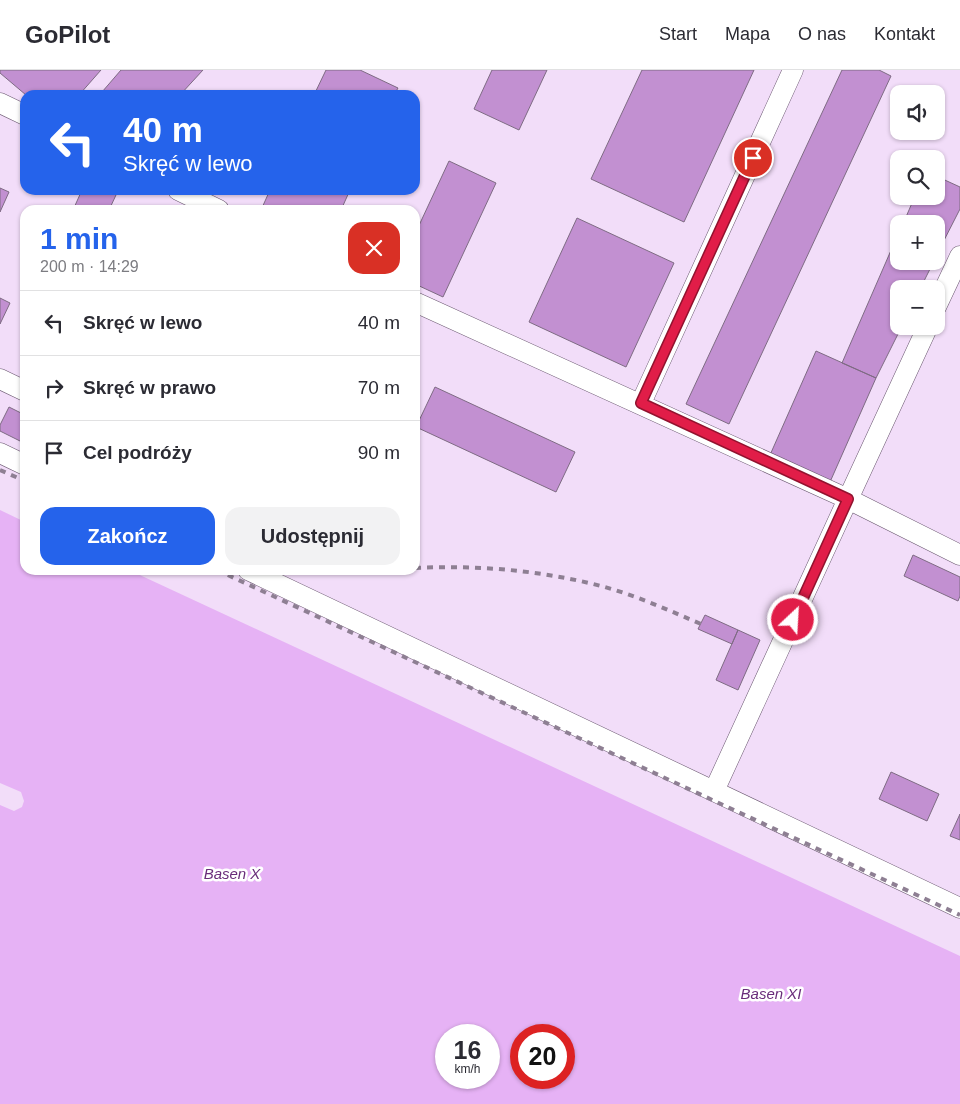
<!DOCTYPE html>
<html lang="pl">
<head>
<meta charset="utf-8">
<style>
	:root { --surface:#fff; --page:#f2f2f3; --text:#2b2b33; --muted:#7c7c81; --line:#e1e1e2; --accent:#2563eb }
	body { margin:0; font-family:Helvetica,sans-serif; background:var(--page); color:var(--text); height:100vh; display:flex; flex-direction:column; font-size:19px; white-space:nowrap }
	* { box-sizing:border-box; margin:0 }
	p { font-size:16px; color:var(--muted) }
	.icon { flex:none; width:28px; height:28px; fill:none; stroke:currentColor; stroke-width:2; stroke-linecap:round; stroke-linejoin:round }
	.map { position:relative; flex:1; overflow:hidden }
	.panel { position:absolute; left:20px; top:135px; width:400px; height:370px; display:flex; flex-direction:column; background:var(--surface); border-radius:15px; box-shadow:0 1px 4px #0004 }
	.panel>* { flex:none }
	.hud { position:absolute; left:20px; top:20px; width:400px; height:105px; border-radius:15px; box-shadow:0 1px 4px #0004; background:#2563eb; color:#fff; overflow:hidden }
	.fabs { position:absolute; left:890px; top:15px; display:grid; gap:10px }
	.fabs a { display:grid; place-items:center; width:55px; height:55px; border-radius:10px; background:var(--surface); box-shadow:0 1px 4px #0004; font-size:25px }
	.speed { position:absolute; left:435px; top:954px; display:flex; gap:10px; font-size:25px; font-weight:700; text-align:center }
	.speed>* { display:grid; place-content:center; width:65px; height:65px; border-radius:50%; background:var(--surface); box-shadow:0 1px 4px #0004; line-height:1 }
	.speed small { font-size:12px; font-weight:400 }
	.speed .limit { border:8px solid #d22; background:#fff; color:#111 }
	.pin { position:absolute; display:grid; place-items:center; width:42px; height:42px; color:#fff; margin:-21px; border:2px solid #fff; border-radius:50%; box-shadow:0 1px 5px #0007 }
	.me { position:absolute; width:55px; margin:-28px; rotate:25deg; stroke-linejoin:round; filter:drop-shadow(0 0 4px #0008) }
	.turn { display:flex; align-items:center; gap:18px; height:105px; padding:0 20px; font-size:22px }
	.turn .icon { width:65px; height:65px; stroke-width:2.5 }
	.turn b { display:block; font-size:35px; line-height:42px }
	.round { display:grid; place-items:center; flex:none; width:52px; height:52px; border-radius:15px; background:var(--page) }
	.headline { display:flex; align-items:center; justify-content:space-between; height:85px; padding:0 20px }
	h1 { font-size:30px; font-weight:600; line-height:38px; color:var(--accent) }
	.primary-button { display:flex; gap:10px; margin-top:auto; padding:10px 20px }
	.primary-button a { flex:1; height:58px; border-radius:15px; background:var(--accent); color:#fff; font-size:20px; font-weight:600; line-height:58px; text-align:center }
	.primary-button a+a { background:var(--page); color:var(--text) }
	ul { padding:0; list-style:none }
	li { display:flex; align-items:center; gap:15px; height:65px; padding:0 20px; border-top:1px solid var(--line) }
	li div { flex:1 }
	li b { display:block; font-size:19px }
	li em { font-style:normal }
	header { display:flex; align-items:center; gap:30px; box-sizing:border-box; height:70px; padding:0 25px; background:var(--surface); border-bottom:1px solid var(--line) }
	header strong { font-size:24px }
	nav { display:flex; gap:28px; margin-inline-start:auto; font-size:18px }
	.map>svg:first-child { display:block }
</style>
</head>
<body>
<header>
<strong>GoPilot</strong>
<nav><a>Start</a><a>Mapa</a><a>O nas</a><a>Kontakt</a></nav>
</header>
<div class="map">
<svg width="960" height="1034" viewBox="0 0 960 1034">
	<rect width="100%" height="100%" fill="#f2ddf9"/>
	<path fill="#e6b2f5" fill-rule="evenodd" d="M0,440L25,452V500H129L960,886V1034H0ZM446,965H489V1008H446ZM521,965H564V1008H521Z"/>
	<path fill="#f2ddf9" d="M0,713L21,722L24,731L22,737L14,741L0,735Z"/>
	<path fill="#c290d1" stroke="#7e6b83" d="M0,0H101L79,25H26L0,3Z
		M121,0H203L180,25H105L102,22Z
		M326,0H360L398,18L394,25H314Z
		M492,0H547L519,60L474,39Z
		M642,0H754L684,152L591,109Z
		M842,0H879L891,6L729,354L686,334Z
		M449,91L496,113L443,227L415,214V164Z
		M936,106L960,117V139L936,186V154H903L915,126H936Z
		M0,118L9,122L0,142Z
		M82,120H104L116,125L109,140H73Z
		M270,120H350L341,140H261Z
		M577,148L674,193L626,297L529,252Z
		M899,162V191H934L920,219H899V256H902L876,308L842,293Z
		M0,228L10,233L0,254Z
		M816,281L876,308L830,412L770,385Z
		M435,317L575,382L556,422L416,357Z
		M9,337L25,345L24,373L0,361V355Z
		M913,485L960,507V526L958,531L904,506Z
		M705,545L738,560L732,574L698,559Z
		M738,560L760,570L738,620L716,610Z
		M891,702L939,724L927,751L879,729Z
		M960,744V770L950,766Z"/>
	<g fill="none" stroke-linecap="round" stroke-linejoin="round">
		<g stroke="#6b5971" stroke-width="21">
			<path id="minor" d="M0,33L25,45
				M178,120L219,140
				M415,232L848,429L928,256
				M936,237L960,186
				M0,309L25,321
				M641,333L793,0
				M0,383L25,395
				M248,500L960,838
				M714,721L848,429L960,485"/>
		</g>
		<use href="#minor" stroke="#fff" stroke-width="20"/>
		<path stroke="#8e7f93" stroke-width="4" stroke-dasharray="6 6" stroke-linecap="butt" d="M0,400L25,411
			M415,498C478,495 539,500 601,516C635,525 668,540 701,554
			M217,500L960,845"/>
	</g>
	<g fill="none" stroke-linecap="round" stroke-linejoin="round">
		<g stroke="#92132f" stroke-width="12">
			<path id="route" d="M753,88L641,333L848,429L793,550"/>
		</g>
		<use href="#route" stroke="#e11d48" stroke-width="9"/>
	</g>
	<g text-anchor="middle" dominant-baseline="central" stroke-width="5" stroke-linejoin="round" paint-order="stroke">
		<g font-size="15" font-style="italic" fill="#692c7a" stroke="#fff">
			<text x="232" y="803">Basen X</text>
			<text x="771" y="923">Basen XI</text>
		</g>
	</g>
</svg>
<div class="fabs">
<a><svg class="icon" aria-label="sound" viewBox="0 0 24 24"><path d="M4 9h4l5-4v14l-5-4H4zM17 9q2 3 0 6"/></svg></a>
<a><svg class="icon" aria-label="search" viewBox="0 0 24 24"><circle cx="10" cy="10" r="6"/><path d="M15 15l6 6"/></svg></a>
<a>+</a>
<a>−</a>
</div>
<div class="speed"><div>16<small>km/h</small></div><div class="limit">20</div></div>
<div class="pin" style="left:753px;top:88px;background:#d93025"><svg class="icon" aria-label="arrive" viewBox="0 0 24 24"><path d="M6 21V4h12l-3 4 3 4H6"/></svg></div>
<svg class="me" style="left:793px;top:550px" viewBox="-20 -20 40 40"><circle r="17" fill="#e11d48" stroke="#fff" stroke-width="3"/><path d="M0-11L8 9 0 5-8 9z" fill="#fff"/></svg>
<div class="hud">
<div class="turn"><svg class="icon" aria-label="left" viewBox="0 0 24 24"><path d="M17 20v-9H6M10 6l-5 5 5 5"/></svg><div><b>40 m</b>Skręć w lewo</div></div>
</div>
<section class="panel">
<div class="headline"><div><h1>1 min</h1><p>200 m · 14:29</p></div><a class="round" style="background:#d93025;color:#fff"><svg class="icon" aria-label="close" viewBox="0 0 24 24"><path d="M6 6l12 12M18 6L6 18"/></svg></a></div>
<ul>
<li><svg class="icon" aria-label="left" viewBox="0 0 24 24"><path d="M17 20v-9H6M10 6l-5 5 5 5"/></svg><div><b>Skręć w lewo</b></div><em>40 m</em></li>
<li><svg class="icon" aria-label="right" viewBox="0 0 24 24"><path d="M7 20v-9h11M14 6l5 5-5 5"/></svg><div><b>Skręć w prawo</b></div><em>70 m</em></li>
<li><svg class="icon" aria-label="arrive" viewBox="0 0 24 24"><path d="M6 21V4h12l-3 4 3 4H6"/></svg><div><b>Cel podróży</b></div><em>90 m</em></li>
</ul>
<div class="primary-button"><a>Zakończ</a><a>Udostępnij</a></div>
</section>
</div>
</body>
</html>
